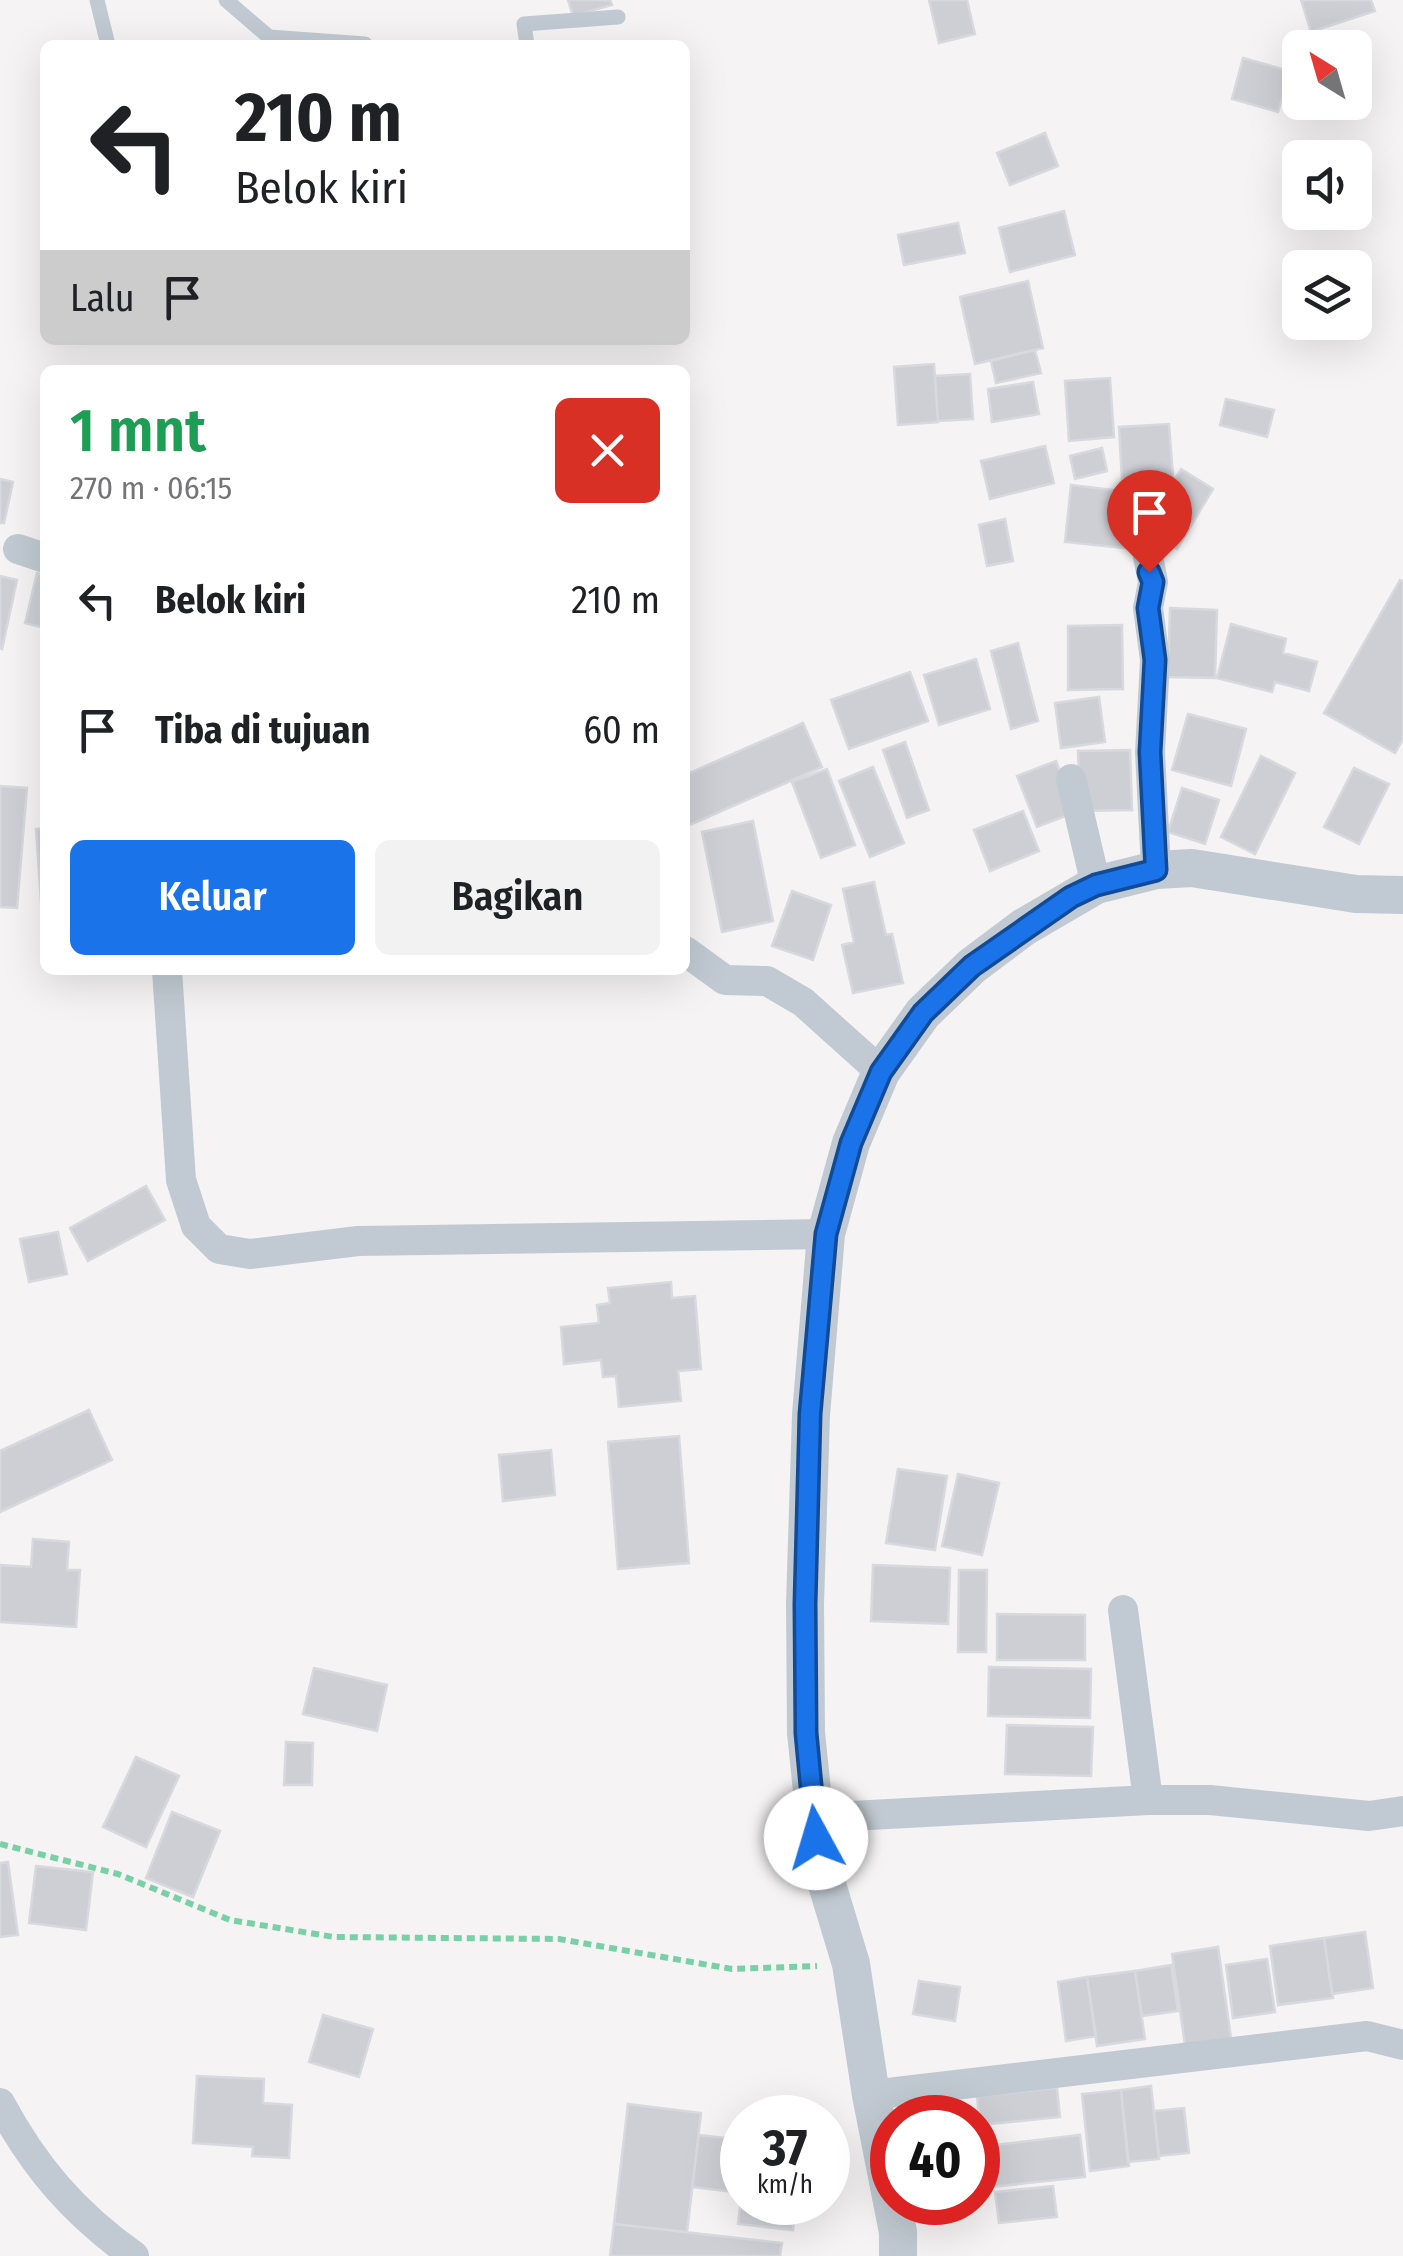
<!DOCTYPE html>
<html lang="id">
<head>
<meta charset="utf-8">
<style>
	:root { --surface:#fff; --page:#f2f2f2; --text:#202124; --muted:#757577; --accent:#1a73e8 }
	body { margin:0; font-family:"Fira Sans Condensed",sans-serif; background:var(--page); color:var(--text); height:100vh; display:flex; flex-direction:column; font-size:38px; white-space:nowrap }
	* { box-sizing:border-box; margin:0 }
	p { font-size:32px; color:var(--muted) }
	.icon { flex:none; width:55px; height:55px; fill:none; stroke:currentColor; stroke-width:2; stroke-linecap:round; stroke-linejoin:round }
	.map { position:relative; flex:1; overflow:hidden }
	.details { position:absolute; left:40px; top:365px; width:650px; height:610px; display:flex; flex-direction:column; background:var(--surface); border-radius:15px; box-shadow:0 10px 40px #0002 }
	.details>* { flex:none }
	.banner { position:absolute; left:40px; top:40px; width:650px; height:305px; border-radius:15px; box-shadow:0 10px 40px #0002; background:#fff; color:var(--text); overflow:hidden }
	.needle { width:65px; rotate:323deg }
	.buttons { position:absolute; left:1282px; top:30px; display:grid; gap:20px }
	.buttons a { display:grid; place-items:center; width:90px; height:90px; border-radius:15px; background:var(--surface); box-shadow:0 10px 40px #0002; font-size:50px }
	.speed { position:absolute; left:720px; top:2095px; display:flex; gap:20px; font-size:50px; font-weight:700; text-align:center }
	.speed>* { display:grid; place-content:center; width:130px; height:130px; border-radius:50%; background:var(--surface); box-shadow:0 10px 40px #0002; line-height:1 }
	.speed small { font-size:25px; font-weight:400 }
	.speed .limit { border:15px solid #d22; background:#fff; color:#111 }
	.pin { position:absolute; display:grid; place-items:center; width:85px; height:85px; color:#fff; margin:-102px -42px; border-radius:50% 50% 50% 0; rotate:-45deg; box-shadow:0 0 10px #0007 }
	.pin .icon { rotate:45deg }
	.me { position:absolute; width:110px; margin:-55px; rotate:354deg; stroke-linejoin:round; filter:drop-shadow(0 0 8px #0008) }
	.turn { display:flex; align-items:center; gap:35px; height:210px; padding:0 30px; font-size:45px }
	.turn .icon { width:130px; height:130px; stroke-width:2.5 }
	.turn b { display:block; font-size:70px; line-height:85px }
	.then { display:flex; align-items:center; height:95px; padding:0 30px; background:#0003; gap:20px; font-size:38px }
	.round { display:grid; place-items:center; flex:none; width:105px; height:105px; border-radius:15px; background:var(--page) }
	.summary { display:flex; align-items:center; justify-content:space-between; height:170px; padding:0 30px }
	h1 { font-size:60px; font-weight:600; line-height:75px; color:#1e9e55 }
	.action { display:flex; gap:20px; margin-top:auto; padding:20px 30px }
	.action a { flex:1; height:115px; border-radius:15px; background:var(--accent); color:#fff; font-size:40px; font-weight:600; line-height:115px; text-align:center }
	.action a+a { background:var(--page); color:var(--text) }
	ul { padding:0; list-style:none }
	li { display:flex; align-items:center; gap:30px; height:130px; padding:0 30px }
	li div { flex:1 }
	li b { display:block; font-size:38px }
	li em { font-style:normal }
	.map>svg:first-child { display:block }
</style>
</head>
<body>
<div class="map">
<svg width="1403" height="2256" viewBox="0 0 1403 2256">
	<rect width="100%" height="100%" fill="#f5f3f3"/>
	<path fill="#cdcfd5" stroke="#d7d9de" stroke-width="2.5" d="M568,0H610L612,5L573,16Z
		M929,0H967L975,34L939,43Z
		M1301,0H1371L1375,11L1311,32Z
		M1243,58L1290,71L1278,112L1232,99Z
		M1045,133L1058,166L1010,185L997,153Z
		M1064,211L1075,255L1010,272L999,228Z
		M958,223L965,253L904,265L898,235Z
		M1028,281L1043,348L975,364L960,297Z
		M1035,350L1041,373L996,383L991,361Z
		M934,364L938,422L898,425L894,367Z
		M970,374L973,419L938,421L935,376Z
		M1110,378L1114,437L1069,441L1065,381Z
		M1033,382L1039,414L992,422L988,389Z
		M1226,399L1274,410L1267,437L1220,425Z
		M1169,424L1173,477L1122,480L1119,427Z
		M1045,446L1054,483L990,499L981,461Z
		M1102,448L1107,471L1075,479L1070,456Z
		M1181,469L1213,489L1177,549L1145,530Z
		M0,479L13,482L4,523H0Z
		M1071,485L1139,493L1133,549L1065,542Z
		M1005,519L1013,561L987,566L979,525Z
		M37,573L45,575V628L25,623Z
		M0,576L17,580L2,649L0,648Z
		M1400,580L1403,581V739L1395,753L1324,713Z
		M1170,608L1217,610L1215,678L1168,677Z
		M1231,624L1286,639L1283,653L1317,662L1309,691L1275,682L1272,692L1217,678Z
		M1122,625L1123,689L1068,690V626Z
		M1018,643L1038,721L1011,729L991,651Z
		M976,659L990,709L939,725L924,675Z
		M910,672L928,721L849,749L831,700Z
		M1099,697L1105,742L1061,748L1055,703Z
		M1188,714L1246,729L1231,786L1172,770Z
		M803,723L822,767L685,827V775Z
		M905,742L929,810L907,818L883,750Z
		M1130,750L1132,810L1080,811L1078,751Z
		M1261,756L1295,773L1255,854L1221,837Z
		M1056,761L1076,812L1037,827L1017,776Z
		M873,767L904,843L870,857L839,781Z
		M1354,768L1389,784L1359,844L1324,827Z
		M827,769L855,845L821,858L792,782Z
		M0,786L27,788L17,908L0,907Z
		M1182,788L1219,800L1205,844L1168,832Z
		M1023,811L1039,851L990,871L974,830Z
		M753,821L773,921L722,932L702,832Z
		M45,828V916H42L36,829Z
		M874,882L886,935L892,934L903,983L853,993L842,945L854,942L843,889Z
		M792,891L831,905L813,960L772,946Z
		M146,1186L165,1220L88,1261L70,1228Z
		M58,1232L67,1274L29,1282L20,1239Z
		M671,1282L672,1298L695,1296L701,1369L678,1371L681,1401L619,1407L616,1376L603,1377L601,1360L564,1364L561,1327L599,1323L597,1305L610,1303L608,1288Z
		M89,1410L112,1460L0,1512V1451Z
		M679,1436L689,1563L618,1569L608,1442Z
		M551,1450L555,1495L503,1501L499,1455Z
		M898,1469L947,1476L935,1550L886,1543Z
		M958,1474L999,1483L982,1555L942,1546Z
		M33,1539L69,1542L67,1570H80L76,1627L0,1622V1565L31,1567Z
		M873,1565L950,1568L948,1624L871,1621Z
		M959,1570H987L986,1652H958Z
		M997,1614L1085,1615V1660H997Z
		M989,1667L1091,1669L1090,1718L988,1716Z
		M314,1668L387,1685L377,1731L303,1714Z
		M1007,1725L1093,1727L1091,1776L1005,1774Z
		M286,1742L313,1743L312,1785H284Z
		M136,1757L179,1776L146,1847L103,1827Z
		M172,1812L220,1831L193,1897L146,1878Z
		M8,1862L18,1935L0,1937V1863Z
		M36,1866L93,1872L86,1930L29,1923Z
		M1365,1932L1373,1988L1332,1994L1324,1938Z
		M1324,1938L1333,1998L1278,2005L1270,1946Z
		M1218,1947L1232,2045L1186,2052L1172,1954Z
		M1267,1959L1275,2012L1233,2018L1226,1965Z
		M1171,1965L1178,2011L1142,2016L1135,1971Z
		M1135,1971L1145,2039L1097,2046L1087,1977Z
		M1087,1977L1096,2036L1066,2041L1058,1982Z
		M919,1981L960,1987L955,2021L913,2014Z
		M323,2015L373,2029L359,2077L309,2062Z
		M197,2076L264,2079L263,2103L292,2105L289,2158L252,2156L253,2147L193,2143Z
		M1151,2086L1159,2159L1128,2162L1121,2090Z
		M1057,2088L1060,2117L980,2125L977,2096Z
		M1121,2090L1129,2166L1090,2171L1082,2094Z
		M628,2104L701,2113L687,2232L614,2224Z
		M1184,2108L1189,2153L1159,2156L1154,2111Z
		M699,2135L742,2140V2202H796L793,2230L738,2224L742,2193L692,2187Z
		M1080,2135L1085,2177L991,2187L986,2146Z
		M1053,2186L1057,2217L999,2223L995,2192Z
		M614,2224L782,2243L780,2256H610Z"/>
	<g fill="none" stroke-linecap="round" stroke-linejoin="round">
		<path stroke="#7ad0a6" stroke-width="6" stroke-dasharray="8 5" stroke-linecap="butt" d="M0,1844L118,1874L230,1920L334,1937L559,1939L732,1969L817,1966"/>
		<path stroke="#c1cad2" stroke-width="15" d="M97,0L108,45
			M226,0L269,37L365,44
			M527,45L524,24L618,17"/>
		<path stroke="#c1cad2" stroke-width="30" d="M1146,546L1153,582L1148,608L1155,660L1150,752L1156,870
			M18,549L45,558
			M1071,779L1096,885
			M685,951L725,980L767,981L803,1002L881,1072
			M167,970L181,1180L196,1226L219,1249L250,1254L358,1241L826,1234
			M1123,1610L1148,1800
			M814,1818L1148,1800H1210L1369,1816L1403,1811
			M871,2095L1367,2036L1403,2045
			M0,2103C35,2168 74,2213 134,2256"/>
		<path stroke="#c1cad2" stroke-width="38" d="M898,2256V2232L871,2095L851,1964L819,1858L806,1733L805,1604L811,1415L826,1234L851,1143L881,1072L923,1013L972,966L1024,927L1096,885L1156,870L1192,868L1356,894L1403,895"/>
	</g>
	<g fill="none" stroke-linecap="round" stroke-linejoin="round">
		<g stroke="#114b97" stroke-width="25">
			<path id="route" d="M816,1838L806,1733L805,1604L810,1414L826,1234L851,1143L881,1072L923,1013L972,966L1071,897L1096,885L1156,870L1150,752L1155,660L1148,608L1153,582L1149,572"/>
		</g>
		<use href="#route" stroke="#1a73e8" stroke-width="18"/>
	</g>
</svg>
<div class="buttons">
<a><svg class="needle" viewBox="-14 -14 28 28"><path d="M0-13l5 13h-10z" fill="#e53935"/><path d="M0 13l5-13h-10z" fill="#757577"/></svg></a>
<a><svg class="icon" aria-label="sound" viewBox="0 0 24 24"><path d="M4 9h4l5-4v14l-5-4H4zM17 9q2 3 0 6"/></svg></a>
<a><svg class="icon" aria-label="layers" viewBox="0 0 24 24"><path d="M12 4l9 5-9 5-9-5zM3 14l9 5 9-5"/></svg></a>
</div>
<div class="speed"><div>37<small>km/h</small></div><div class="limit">40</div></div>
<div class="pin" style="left:1149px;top:572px;background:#d93025"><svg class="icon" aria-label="arrive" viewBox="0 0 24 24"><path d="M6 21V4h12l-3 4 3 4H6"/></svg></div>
<svg class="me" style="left:816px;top:1838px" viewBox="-20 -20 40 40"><circle r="19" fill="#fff"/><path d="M0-13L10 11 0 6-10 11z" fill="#1a73e8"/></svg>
<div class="banner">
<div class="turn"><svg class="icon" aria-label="left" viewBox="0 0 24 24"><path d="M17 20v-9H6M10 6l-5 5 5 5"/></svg><div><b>210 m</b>Belok kiri</div></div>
<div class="then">Lalu<svg class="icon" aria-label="arrive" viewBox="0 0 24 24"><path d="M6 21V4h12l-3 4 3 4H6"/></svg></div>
</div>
<section class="details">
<div class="summary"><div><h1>1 mnt</h1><p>270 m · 06:15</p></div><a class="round" style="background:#d93025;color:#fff"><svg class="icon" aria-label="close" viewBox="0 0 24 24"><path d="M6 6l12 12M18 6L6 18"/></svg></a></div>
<ul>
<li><svg class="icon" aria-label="left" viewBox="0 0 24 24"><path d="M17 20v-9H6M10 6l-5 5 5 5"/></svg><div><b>Belok kiri</b></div><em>210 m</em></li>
<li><svg class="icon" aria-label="arrive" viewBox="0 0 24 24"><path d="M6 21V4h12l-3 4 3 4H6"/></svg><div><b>Tiba di tujuan</b></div><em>60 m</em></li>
</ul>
<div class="action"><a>Keluar</a><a>Bagikan</a></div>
</section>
</div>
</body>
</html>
